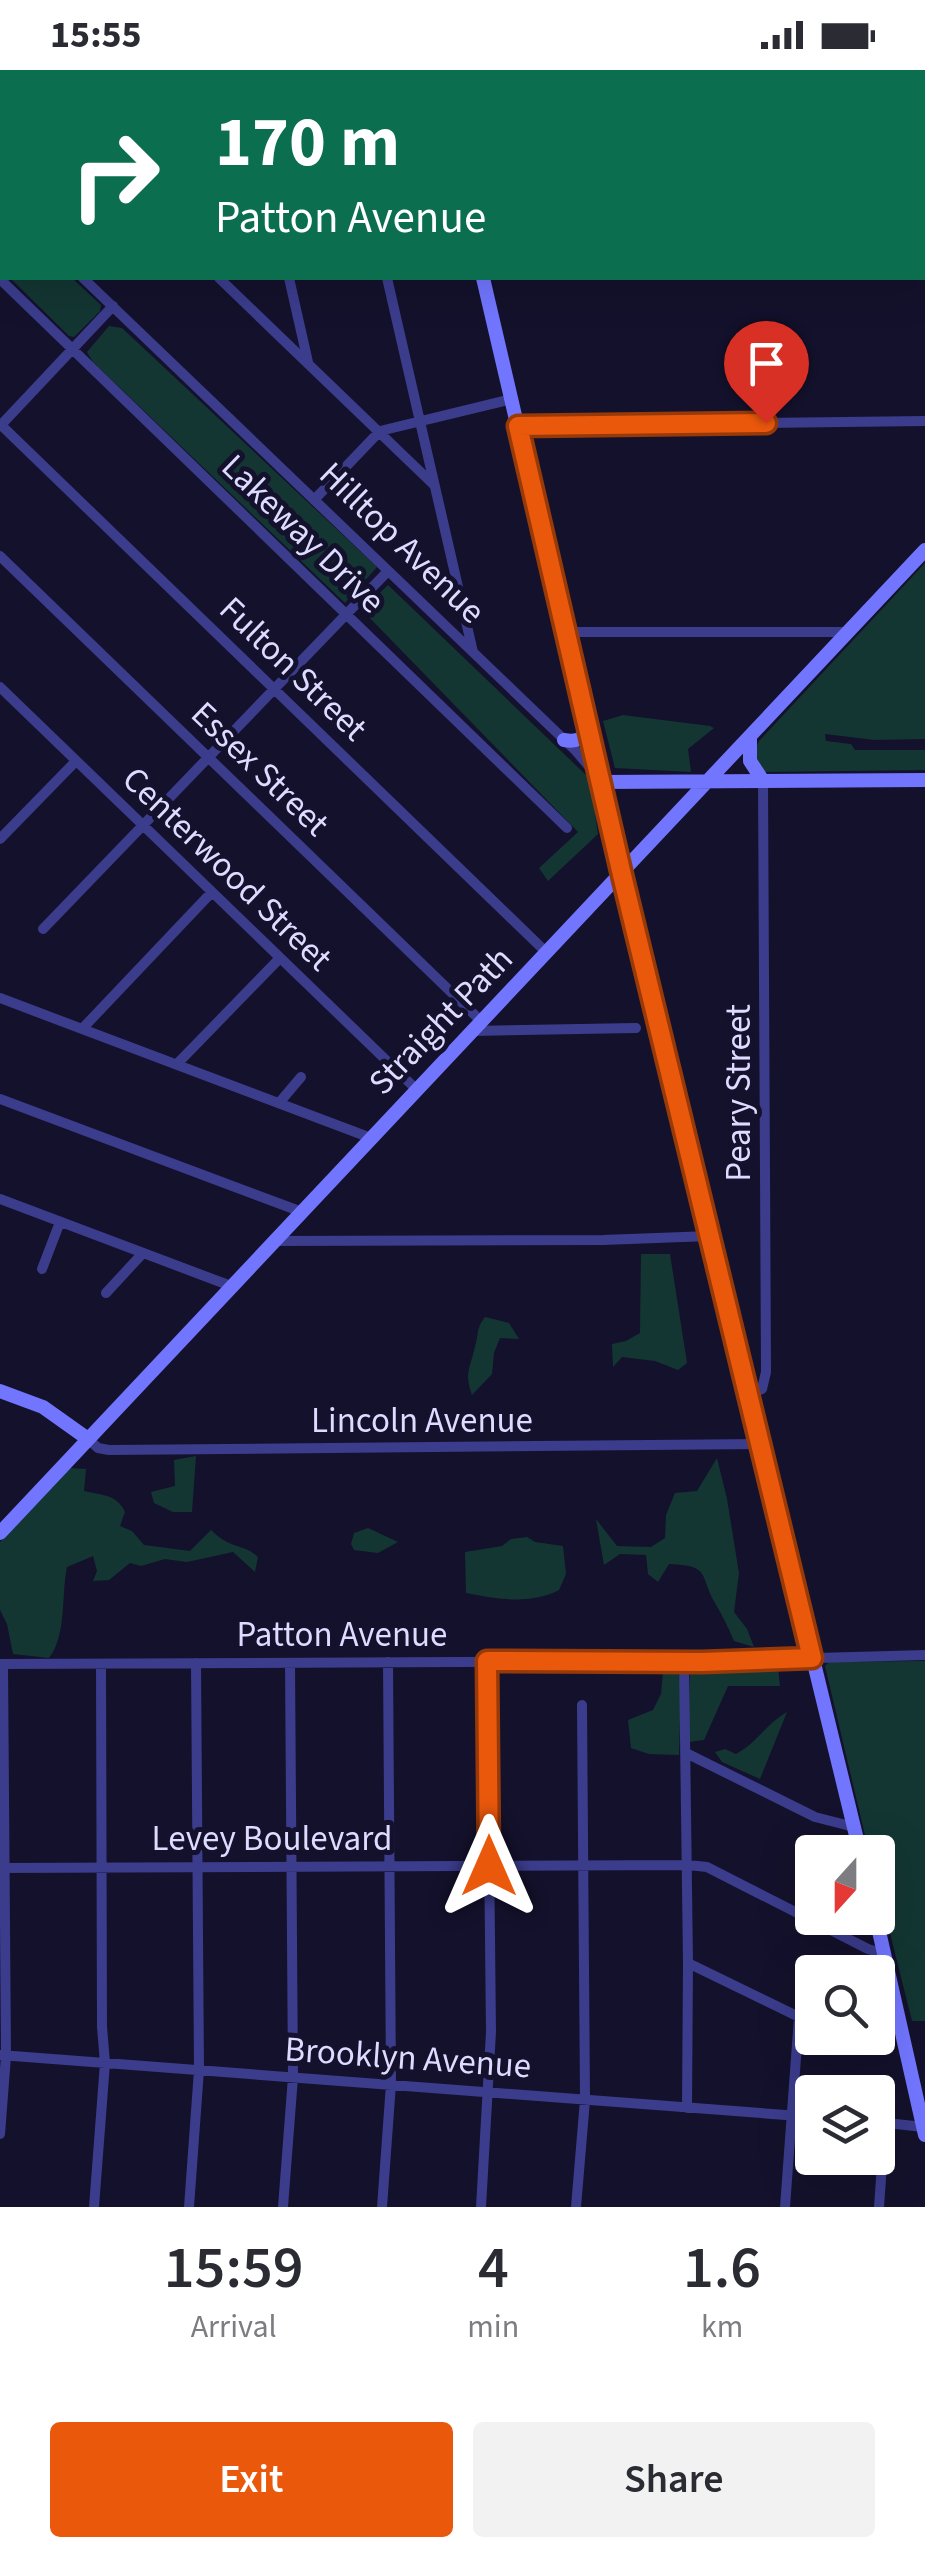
<!DOCTYPE html>
<html lang="en">
<head>
<meta charset="utf-8">
<style>
	:root { --surface:#fff; --page:#f2f2f3; --text:#2b2b33; --muted:#7c7c81; --accent:#ea580c }
	body { margin:0; font-family:"Source Sans 3",sans-serif; background:var(--page); color:var(--text); height:100vh; display:flex; flex-direction:column; font-size:38px; white-space:nowrap }
	* { box-sizing:border-box; margin:0 }
	p { font-size:32px; color:var(--muted) }
	.icon { flex:none; width:55px; height:55px; fill:none; stroke:currentColor; stroke-width:2; stroke-linecap:round; stroke-linejoin:round }
	.map { position:relative; height:2137px; overflow:hidden }
	.panel { display:flex; flex-direction:column; background:var(--surface); flex:1 }
	.panel>* { flex:none }
	.top-card { position:absolute; left:0px; top:0px; width:925px; height:210px; box-shadow:0 10px 40px #0002; background:#0b6e4f; color:#fff; overflow:hidden }
	.needle { width:65px; rotate:201deg }
	.buttons { position:absolute; left:795px; top:1765px; display:grid; gap:20px }
	.buttons a { display:grid; place-items:center; width:100px; height:100px; border-radius:10px; background:var(--surface); box-shadow:0 10px 40px #0002; font-size:50px }
	.pin { position:absolute; display:grid; place-items:center; width:85px; height:85px; color:#fff; margin:-102px -42px; border-radius:50% 50% 50% 0; rotate:-45deg; box-shadow:0 0 10px #0007 }
	.pin .icon { rotate:45deg }
	.me { position:absolute; width:110px; margin:-55px; rotate:0deg; stroke-linejoin:round; filter:drop-shadow(0 0 8px #0008) }
	.turn { display:flex; align-items:center; gap:35px; height:210px; padding:0 50px; font-size:45px }
	.turn .icon { width:130px; height:130px; stroke-width:2.5 }
	.turn b { display:block; font-size:70px; line-height:85px }
	.eta { display:flex; justify-content:space-evenly; align-items:center; height:170px; text-align:center }
	.eta b { font-size:60px; font-weight:600; line-height:70px }
	.primary-button { display:flex; gap:20px; margin-top:auto; padding:20px 50px }
	.primary-button a { flex:1; height:115px; border-radius:10px; background:var(--accent); color:#fff; font-size:40px; font-weight:600; line-height:115px; text-align:center }
	.primary-button a+a { background:var(--page); color:var(--text) }
	.status { display:flex; justify-content:space-between; align-items:center; height:70px; padding:0 50px; background:var(--surface); direction:ltr }
	.status svg { height:28px; fill:currentColor }
	.map>svg:first-child { display:block }
</style>
</head>
<body>
<div class="status"><b>15:55</b><svg viewBox="0 0 49 12"><path d="M0 12V9h3v3zM5 12V6h3v6zM10 12V3h3v9zM15 12V0h3v12zM26 1h20v11H26zM47 4h2v5h-2z"/></svg></div>
<div class="map">
<svg width="925" height="2137" viewBox="0 0 925 2137">
	<rect width="100%" height="100%" fill="#14112c"/>
	<path fill="#133633" d="M10,208H72L101,235L100,241L74,267L69,266Z
		M109,256L122,258L377,497L345,533L93,292L87,282Z
		M925,493V669L875,670L825,664L826,671L851,674L855,680H925V700L764,702L757,696L755,680L759,671Z
		M388,515L586,705L590,711L598,764L548,811L539,798L578,762L362,540Z
		M623,645L710,656L714,658L688,679L691,702L615,698L603,651Z
		M641,1184H670L687,1293L678,1300L655,1291L622,1287L613,1297L612,1274L626,1271L640,1263Z
		M485,1247L509,1253L519,1269L500,1268L494,1283L492,1304L472,1325C464,1304 470,1298 475,1277C479,1264 476,1258 485,1247Z
		M196,1386L192,1442H173L154,1433L151,1422L175,1416L174,1390Z
		M717,1388L727,1429L739,1503L734,1542L747,1559L754,1577L734,1571C728,1557 722,1545 715,1533C699,1504 711,1496 669,1494L658,1512L648,1504L646,1485L620,1484L604,1495L596,1449L617,1476L651,1477L665,1468L666,1445L675,1423L697,1421Z
		M67,1398L86,1399L84,1421C101,1425 117,1424 125,1442L120,1456L132,1461L144,1475L190,1481L211,1460C231,1480 243,1473 258,1487L255,1502L233,1482L187,1492L165,1489L141,1496L130,1493L109,1510L93,1511L97,1501L93,1486L67,1497C61,1525 67,1565 49,1588L13,1584L7,1554L0,1540V1472Z
		M368,1458L398,1472L378,1483L354,1480L351,1474L354,1463Z
		M527,1467L535,1472L563,1476L566,1504L559,1520C530,1535 496,1529 466,1523L465,1482L502,1476L511,1469Z
		M925,1591V1951H912L878,1815V1782H869L825,1596L829,1592Z
		M700,1595L778,1597L780,1616H728L704,1670L688,1672L690,1605L692,1599Z
		M672,1598L678,1602L681,1613L679,1685L649,1684L631,1678L628,1650L653,1640L661,1624L663,1602Z
		M787,1642L760,1709L722,1692L715,1682L725,1679L736,1684C757,1673 766,1654 787,1642Z"/>
	<g fill="none" stroke-linecap="round" stroke-linejoin="round">
		<path stroke="#3b3c8c" stroke-width="10" d="M242,0L243,2
			M339,0L340,2
			M10,2L20,0
			M0,129L2,131
			M922,144H925
			M83,208L576,681L598,707
			M219,208L434,415
			M289,208L308,292
			M387,208L473,582
			M0,209L567,758
			M0,354L547,883
			M0,356L113,236
			M519,356L925,351
			M314,430L380,361L512,329
			M0,486L482,952
			M567,562H849
			M0,617L417,1020
			M0,769L76,691
			M43,859L388,501
			M0,928L371,1068
			M82,959L212,822
			M472,961L636,958
			M177,994L280,888
			M0,1029L302,1142
			M279,1033L301,1007
			M0,1129L231,1216
			M274,1171L603,1170L710,1166
			M42,1199L60,1152
			M106,1223L143,1183
			M749,1325L762,1319L766,1302L763,711
			M88,1369L98,1378L109,1380L760,1374
			M684,1591L688,1893L687,2038
			M0,1594L702,1591L925,1585
			M686,1683L815,1747L854,1757
			M0,1798L688,1795L707,1797L868,1879L884,1884
			M688,1893L799,1947L785,2137
			M0,1985L812,2047
			M878,2052L923,2057
			M0,2064L6,1986L3,1594
			M94,2137L105,1993L102,1957L101,1594
			M189,2137L199,2000L196,1593
			M283,2137L293,2007L290,1593
			M382,2137L391,2014L388,1592
			M481,2137L491,1962L487,1591
			M576,2137L585,2030L582,1635
			M879,2137L885,2052"/>
		<path stroke="#7276ff" stroke-width="14" d="M433,0L434,2
			M483,208L622,805L860,1782
			M750,668V691L763,711
			M564,670C576,672 582,670 589,659
			M602,712L925,710
			M0,1321L43,1337L88,1369
			M0,1463L925,480
			M876,1848L925,2065"/>
	</g>
	<g fill="none" stroke-linecap="round" stroke-linejoin="round">
		<g stroke="#983908" stroke-width="25">
			<path id="route" d="M489,1796L487,1591L702,1592L812,1588L622,805L518,356L766,353"/>
		</g>
		<use href="#route" stroke="#ea580c" stroke-width="18"/>
	</g>
	<g text-anchor="middle" dominant-baseline="central" stroke-width="10" stroke-linejoin="round" paint-order="stroke">
		<g font-size="35" fill="#dddbff" stroke="#14112c">
			<text transform="translate(303 464) rotate(44)">Lakeway Drive</text>
			<text transform="translate(402 473) rotate(44)">Hilltop Avenue</text>
			<text transform="translate(293 599) rotate(44)">Fulton Street</text>
			<text transform="translate(260 699) rotate(44)">Essex Street</text>
			<text transform="translate(227 799) rotate(44)">Centerwood Street</text>
			<text transform="translate(441 951) rotate(-46)">Straight Path</text>
			<text transform="translate(739 1023) rotate(-90)">Peary Street</text>
			<text x="422" y="1351">Lincoln Avenue</text>
			<text x="342" y="1565">Patton Avenue</text>
			<text x="272" y="1769">Levey Boulevard</text>
			<text transform="translate(408 1988) rotate(4)">Brooklyn Avenue</text>
		</g>
	</g>
</svg>
<div class="buttons">
<a><svg class="needle" viewBox="-14 -14 28 28"><path d="M0-13l5 13h-10z" fill="#e53935"/><path d="M0 13l5-13h-10z" fill="#7c7c81"/></svg></a>
<a><svg class="icon" aria-label="search" viewBox="0 0 24 24"><circle cx="10" cy="10" r="6"/><path d="M15 15l6 6"/></svg></a>
<a><svg class="icon" aria-label="layers" viewBox="0 0 24 24"><path d="M12 4l9 5-9 5-9-5zM3 14l9 5 9-5"/></svg></a>
</div>
<div class="pin" style="left:766px;top:353px;background:#d93025"><svg class="icon" aria-label="arrive" viewBox="0 0 24 24"><path d="M6 21V4h12l-3 4 3 4H6"/></svg></div>
<svg class="me" style="left:489px;top:1796px" viewBox="-20 -20 40 40"><path d="M0-17L14 15 0 8-14 15z" fill="#ea580c" stroke="#fff" stroke-width="4"/></svg>
<div class="top-card">
<div class="turn"><svg class="icon" aria-label="right" viewBox="0 0 24 24"><path d="M7 20v-9h11M14 6l5 5-5 5"/></svg><div><b>170 m</b>Patton Avenue</div></div>
</div>
</div>
<section class="panel">
<div class="eta">
<div><b>15:59</b><p>Arrival</p></div>
<div><b>4</b><p>min</p></div>
<div><b>1.6</b><p>km</p></div>
</div>
<div class="primary-button"><a>Exit</a><a>Share</a></div>
</section>
</body>
</html>
